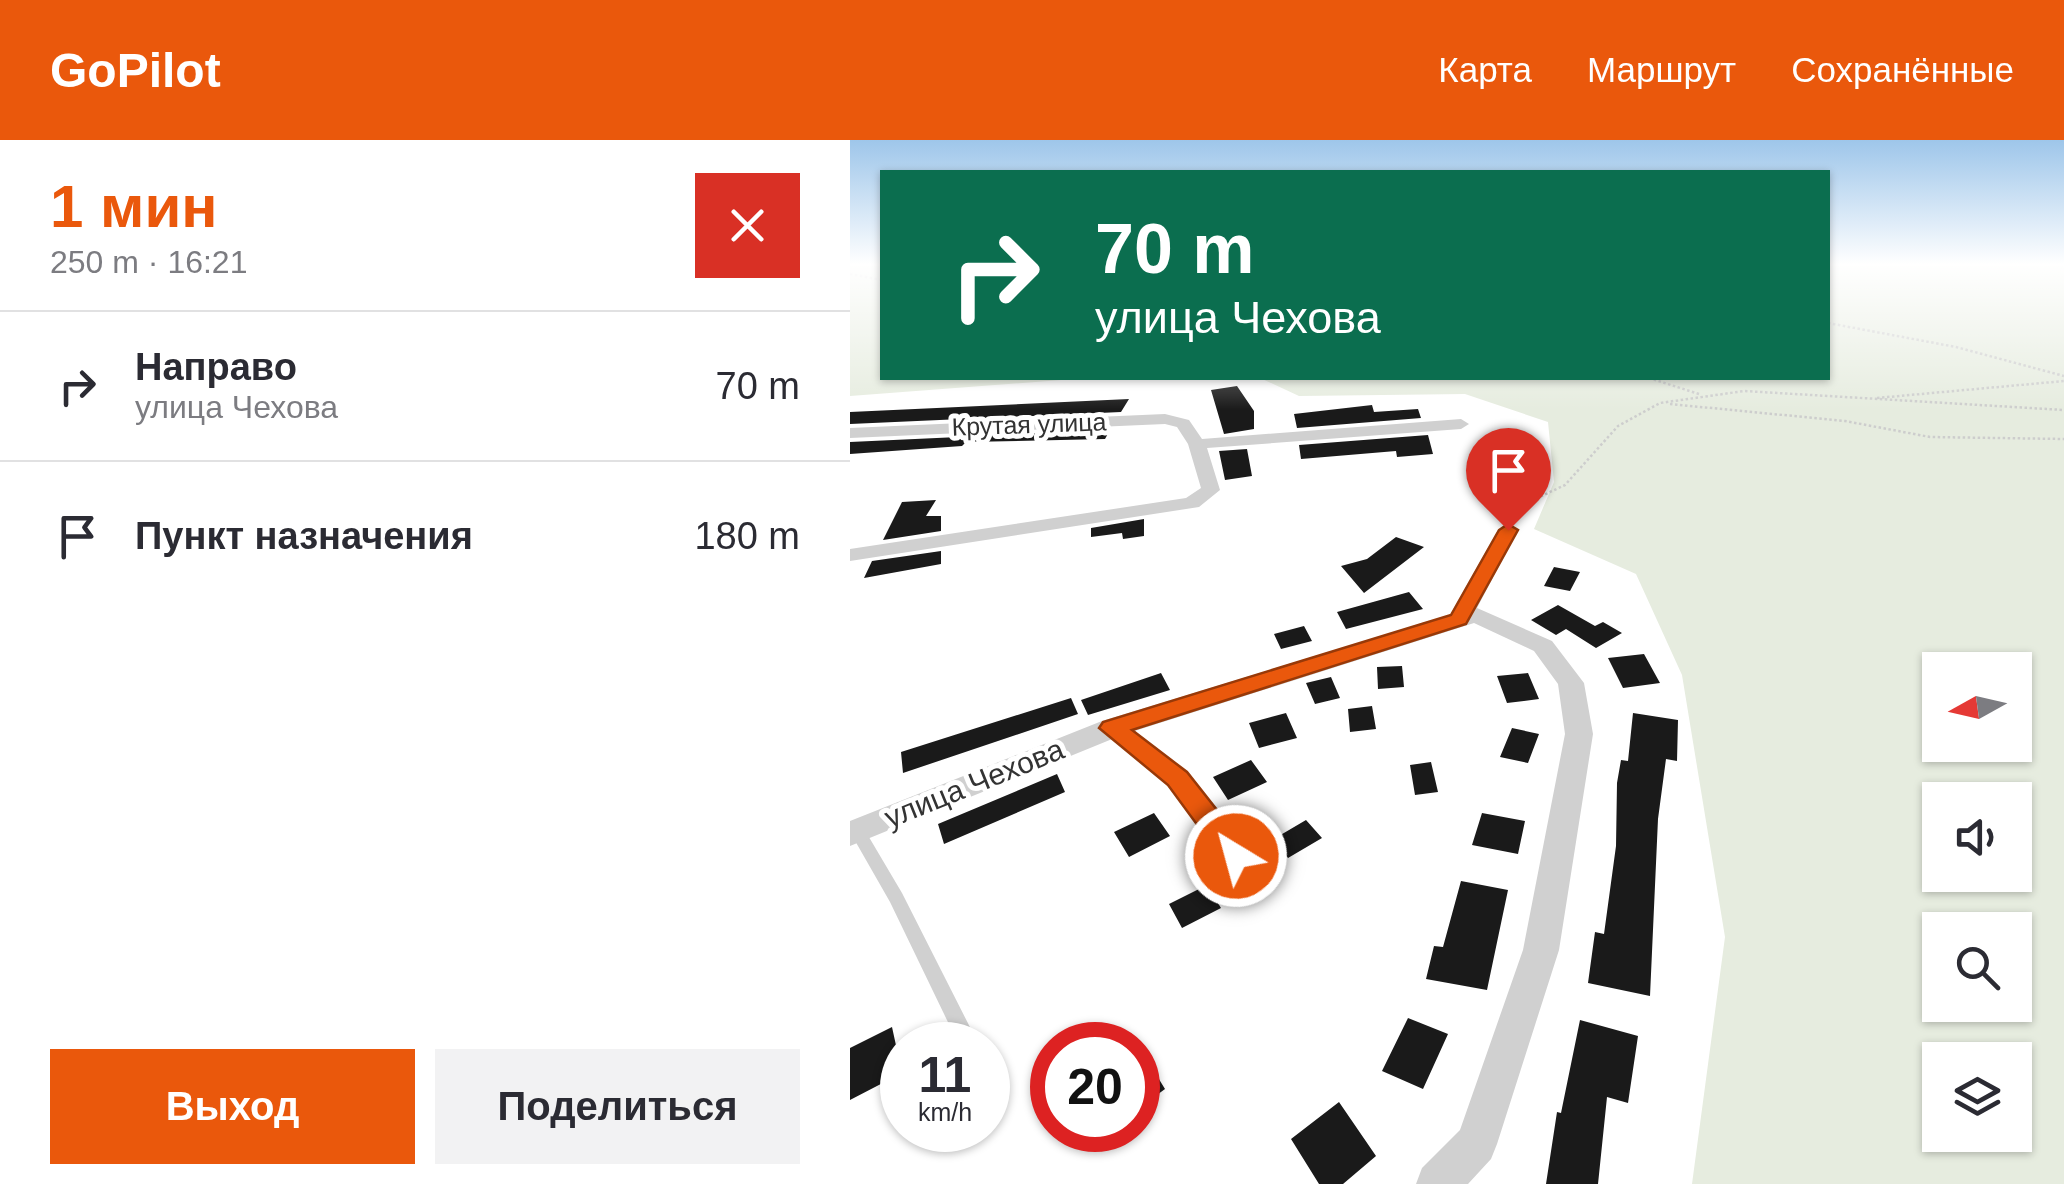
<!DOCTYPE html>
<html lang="ru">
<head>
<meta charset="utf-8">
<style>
	:root { --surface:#fff; --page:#f2f2f3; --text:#2b2b33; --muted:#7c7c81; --line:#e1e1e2; --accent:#ea580c }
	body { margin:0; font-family:Arial,sans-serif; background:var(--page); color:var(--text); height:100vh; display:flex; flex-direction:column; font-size:38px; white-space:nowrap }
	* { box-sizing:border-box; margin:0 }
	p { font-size:32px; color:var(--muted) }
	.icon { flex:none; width:55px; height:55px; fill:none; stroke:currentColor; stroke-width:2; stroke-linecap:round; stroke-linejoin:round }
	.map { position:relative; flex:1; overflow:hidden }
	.drawer { display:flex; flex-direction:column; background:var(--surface); width:850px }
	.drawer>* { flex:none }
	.banner { position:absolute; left:30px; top:30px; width:950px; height:210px; border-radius:0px; box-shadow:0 2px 8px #0004; background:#0b6e4f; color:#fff; overflow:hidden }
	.needle { width:65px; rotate:262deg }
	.tools { position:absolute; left:1072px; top:512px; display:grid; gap:20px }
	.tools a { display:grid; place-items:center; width:110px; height:110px; border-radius:0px; background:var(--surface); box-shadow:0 2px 8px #0004; font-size:50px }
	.speed { position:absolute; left:30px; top:882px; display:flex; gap:20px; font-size:50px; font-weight:700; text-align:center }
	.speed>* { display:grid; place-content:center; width:130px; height:130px; border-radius:50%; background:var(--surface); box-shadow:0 2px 8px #0004; line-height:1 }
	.speed small { font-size:25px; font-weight:400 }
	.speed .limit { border:15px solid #d22; background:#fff; color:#111 }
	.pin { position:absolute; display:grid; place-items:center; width:85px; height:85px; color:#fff; margin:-102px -42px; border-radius:50% 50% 50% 0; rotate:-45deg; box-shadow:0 0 10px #0007 }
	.pin .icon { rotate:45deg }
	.me { position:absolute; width:110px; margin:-55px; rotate:323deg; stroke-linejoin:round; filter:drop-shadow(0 0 8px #0008) }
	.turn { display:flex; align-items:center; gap:35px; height:210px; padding:0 50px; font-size:45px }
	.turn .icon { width:130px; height:130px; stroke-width:2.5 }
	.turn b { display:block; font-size:70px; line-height:85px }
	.round { display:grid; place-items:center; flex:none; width:105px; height:105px; border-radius:0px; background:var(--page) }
	.headline { display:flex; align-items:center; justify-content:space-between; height:170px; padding:0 50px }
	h1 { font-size:60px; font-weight:600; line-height:75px; color:var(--accent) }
	.cta { display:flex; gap:20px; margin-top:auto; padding:20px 50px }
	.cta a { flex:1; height:115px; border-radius:0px; background:var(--accent); color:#fff; font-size:40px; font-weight:600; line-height:115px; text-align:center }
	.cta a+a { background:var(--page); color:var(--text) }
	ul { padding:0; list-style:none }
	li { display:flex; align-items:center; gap:30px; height:150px; padding:0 50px; border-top:2px solid var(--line) }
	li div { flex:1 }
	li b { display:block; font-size:38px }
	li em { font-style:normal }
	header { display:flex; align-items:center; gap:60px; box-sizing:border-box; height:140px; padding:0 50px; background:var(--accent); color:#fff }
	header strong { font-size:48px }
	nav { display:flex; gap:55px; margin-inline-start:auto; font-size:35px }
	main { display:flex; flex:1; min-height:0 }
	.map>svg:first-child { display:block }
</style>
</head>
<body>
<header>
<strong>GoPilot</strong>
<nav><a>Карта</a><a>Маршрут</a><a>Сохранённые</a></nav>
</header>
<main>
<section class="drawer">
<div class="headline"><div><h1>1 мин</h1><p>250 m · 16:21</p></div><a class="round" style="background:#d93025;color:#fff"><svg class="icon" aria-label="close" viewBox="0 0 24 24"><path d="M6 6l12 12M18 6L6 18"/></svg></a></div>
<ul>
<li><svg class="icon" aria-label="right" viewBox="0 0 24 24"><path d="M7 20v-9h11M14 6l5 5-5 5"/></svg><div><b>Направо</b><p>улица Чехова</p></div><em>70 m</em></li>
<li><svg class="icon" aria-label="arrive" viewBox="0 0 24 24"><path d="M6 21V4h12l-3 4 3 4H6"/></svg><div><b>Пункт назначения</b></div><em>180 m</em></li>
</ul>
<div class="cta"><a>Выход</a><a>Поделиться</a></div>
</section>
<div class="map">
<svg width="1214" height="1044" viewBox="0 0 1214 1044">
	<rect width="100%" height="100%" fill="#fff"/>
	<path fill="#e6ecdf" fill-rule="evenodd" d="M0,124H32V238H237L0,256Z
		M978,124H1214V1044H842L875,797L832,535L786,434L684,389L704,342L698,282L615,254L449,256L410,238H978ZM1090,530H1165V605H1090ZM1090,660H1165V735H1090ZM1090,790H1165V865H1090ZM1090,920H1165V995H1090Z"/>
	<path fill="#1a1a1a" d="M387,246L404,271V289L374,294L361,250Z
		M279,259L271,272L0,284V272Z
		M522,265L524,272L568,269L571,278L447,288L444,274Z
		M260,290L255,299L116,302L112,306L0,314V302Z
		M578,295L583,314L547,317L546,311L451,319L449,305Z
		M397,309L402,336L375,340L369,311Z
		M86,360L76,376H91V391L33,400L52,362Z
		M294,379V396L273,399L272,393L241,397V388Z
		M546,397L574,407L514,453L491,426L517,419Z
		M91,411V424L14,438L22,421Z
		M704,427L730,432L720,451L694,446Z
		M559,452L573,469L496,489L487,472Z
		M708,465L745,486L753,482L772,493L746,508L716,489L706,495L681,480Z
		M454,486L462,501L431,509L424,494Z
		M794,514L810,543L773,548L758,518Z
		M552,526L554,547L528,549L527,527Z
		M311,533L320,550L238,575L231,560Z
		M678,533L689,559L657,563L647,536Z
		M481,537L490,558L465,564L456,543Z
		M221,558L228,574L53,633L51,612Z
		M522,566L526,589L500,592L498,569Z
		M436,573L447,598L409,608L399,583Z
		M783,573L828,580L827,621L816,619L808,679L800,856L738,843L745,792L754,794L766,706L767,643L771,620L778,621Z
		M662,588L689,594L678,623L650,617Z
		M401,620L417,642L378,660L363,637Z
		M581,622L588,652L565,655L560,625Z
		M207,634L215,652L94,704L88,684Z
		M304,673L320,696L279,717L264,692Z
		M632,673L675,681L668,714L622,705Z
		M456,680L472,698L438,718L422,700Z
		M611,741L658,750L637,850L576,839L584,806L593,807Z
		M357,745L371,768L332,788L319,764Z
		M558,878L598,894L573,949L532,931Z
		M730,880L788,896L778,963L757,957L748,1044H696L707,972L711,973Z
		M42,887L52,933L0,960V908Z
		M288,905L315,949L288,969Z
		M489,962L526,1016L493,1044H469L441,999Z"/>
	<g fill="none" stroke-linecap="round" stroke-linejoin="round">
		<path stroke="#cdcdcd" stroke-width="2.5" stroke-dasharray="2.5 2.5" stroke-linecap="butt" d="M0,134L32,140
			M978,183L1106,207L1214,236
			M694,238H772
			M799,238L849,254
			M1027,258L1214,241
			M820,264L995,281L1080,297L1214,299
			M658,378L666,368L715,345L768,286L810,263L894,251L1214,270"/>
		<path fill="#d0d0d0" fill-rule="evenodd" d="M262,583L267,585L332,634L412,736L414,741L412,746L406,748L400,746L322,642L257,591L255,588L257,585Z
			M7,685L13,687L52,753L129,905H109L40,762L0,692L1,687Z
			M138,932L145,935L157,960L154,967L147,970L140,967L138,963Z"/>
		<path fill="#d0d0d0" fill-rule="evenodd" d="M315,274L339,280L352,299L611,279L619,284L611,289L357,308L370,350L349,367L0,421V409L336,358L351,348L338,304L327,287L315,284L0,298V288Z
			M658,384L668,390L627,468L702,501L734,543L743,594L709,810L647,1004L641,1019L618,1044H566L572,1028L610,990L673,810L715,594L708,544L684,511L624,483L272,595L0,706V681L252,581L600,475L648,390Z"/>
	</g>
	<linearGradient id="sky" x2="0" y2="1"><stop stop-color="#9ec6ea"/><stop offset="0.46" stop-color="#fff"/><stop offset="1" stop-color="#fff" stop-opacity="0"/></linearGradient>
	<rect width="1214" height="270" fill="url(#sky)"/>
	<path fill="#ea580c" stroke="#983908" stroke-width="2.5" d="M658,384L668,390L616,484L282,590L337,632L397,708L401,716L397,724H376L318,645L249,588L253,582L601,475L649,390Z"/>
	<g text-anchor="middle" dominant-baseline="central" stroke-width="10" stroke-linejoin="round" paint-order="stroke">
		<g font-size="25" fill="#333" stroke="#fff">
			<text transform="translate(179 284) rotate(-2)">Крутая улица</text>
		</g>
		<g font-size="30" fill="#333" stroke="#fff">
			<text transform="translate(124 643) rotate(-22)">улица Чехова</text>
		</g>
	</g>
</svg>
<div class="tools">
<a><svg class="needle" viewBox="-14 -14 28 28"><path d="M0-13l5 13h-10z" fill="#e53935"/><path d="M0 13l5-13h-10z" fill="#7c7c81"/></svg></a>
<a><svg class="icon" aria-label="sound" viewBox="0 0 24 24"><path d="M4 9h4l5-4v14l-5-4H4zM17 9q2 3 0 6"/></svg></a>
<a><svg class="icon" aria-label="search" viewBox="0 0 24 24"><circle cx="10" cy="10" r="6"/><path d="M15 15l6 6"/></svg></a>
<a><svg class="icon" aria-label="layers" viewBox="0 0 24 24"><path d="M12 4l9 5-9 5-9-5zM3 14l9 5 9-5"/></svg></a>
</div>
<div class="speed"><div>11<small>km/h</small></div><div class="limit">20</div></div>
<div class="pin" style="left:658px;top:390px;background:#d93025"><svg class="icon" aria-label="arrive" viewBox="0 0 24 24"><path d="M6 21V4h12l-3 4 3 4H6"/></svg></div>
<svg class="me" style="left:386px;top:716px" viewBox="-20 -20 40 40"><circle r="17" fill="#ea580c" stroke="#fff" stroke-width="3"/><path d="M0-11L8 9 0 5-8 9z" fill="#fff"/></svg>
<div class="banner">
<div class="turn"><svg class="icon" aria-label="right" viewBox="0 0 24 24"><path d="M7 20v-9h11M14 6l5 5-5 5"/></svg><div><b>70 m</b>улица Чехова</div></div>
</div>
</div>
</main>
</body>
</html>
